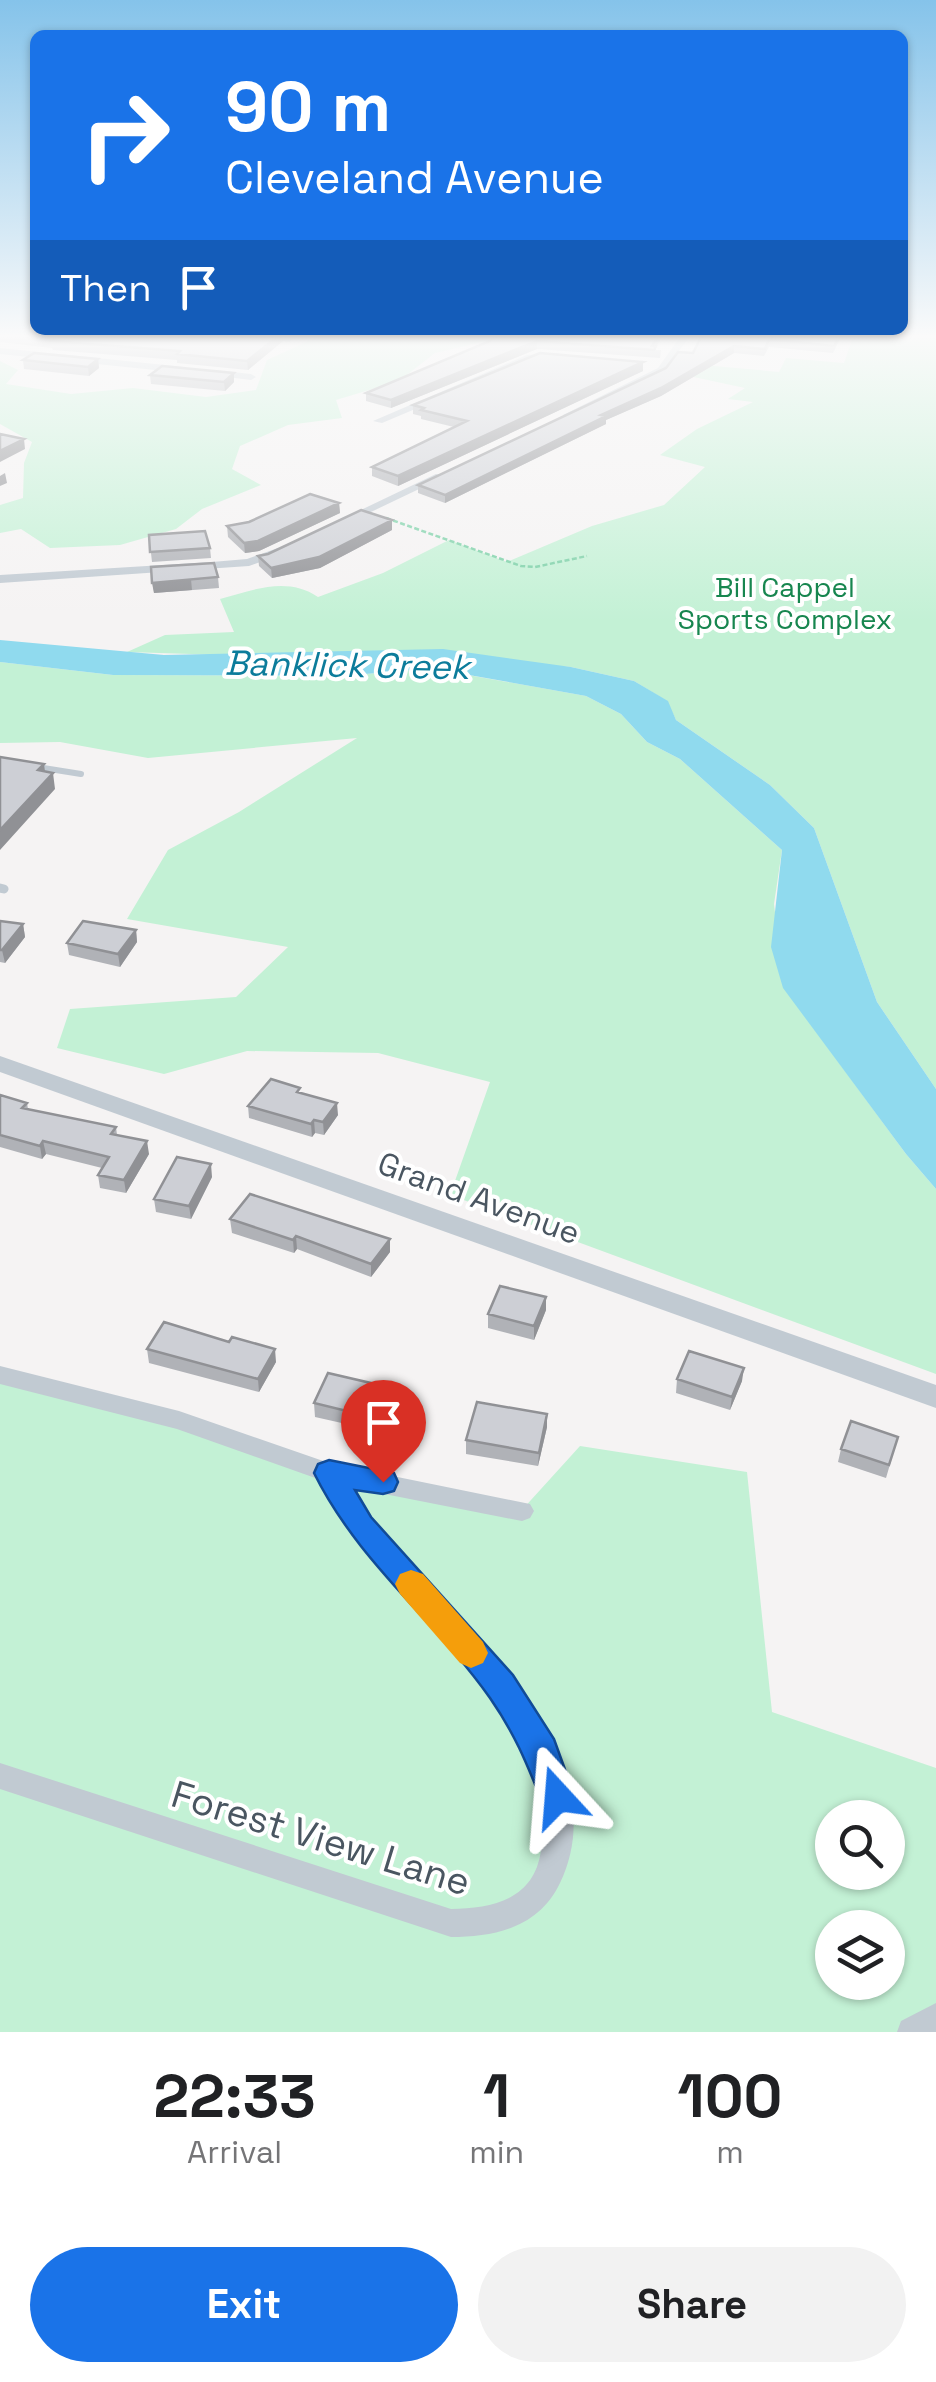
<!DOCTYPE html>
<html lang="en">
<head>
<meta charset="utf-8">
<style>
	:root { --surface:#fff; --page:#f2f2f2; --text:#202124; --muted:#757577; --accent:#1a73e8 }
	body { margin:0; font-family:"Space Grotesk",sans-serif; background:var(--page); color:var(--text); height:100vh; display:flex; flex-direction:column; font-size:38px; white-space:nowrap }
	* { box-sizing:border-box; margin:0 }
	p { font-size:32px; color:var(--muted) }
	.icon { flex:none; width:55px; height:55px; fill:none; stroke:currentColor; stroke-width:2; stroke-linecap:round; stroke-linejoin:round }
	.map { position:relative; height:2032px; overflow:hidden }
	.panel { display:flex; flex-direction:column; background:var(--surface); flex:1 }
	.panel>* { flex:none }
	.banner { position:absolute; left:30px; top:30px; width:878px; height:305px; border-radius:15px; box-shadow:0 2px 8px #0004; background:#1a73e8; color:#fff; overflow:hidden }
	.tools { position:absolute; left:815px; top:1800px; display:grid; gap:20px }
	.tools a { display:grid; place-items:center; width:90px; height:90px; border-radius:50%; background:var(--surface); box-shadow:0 2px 8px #0004; font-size:50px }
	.pin { position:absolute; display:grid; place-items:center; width:85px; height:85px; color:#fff; margin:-102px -42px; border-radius:50% 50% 50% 0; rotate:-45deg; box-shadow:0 0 10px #0007 }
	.pin .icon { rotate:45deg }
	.me { position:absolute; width:110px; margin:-55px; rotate:341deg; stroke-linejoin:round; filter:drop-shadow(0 0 8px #0008) }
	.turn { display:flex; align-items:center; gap:35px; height:210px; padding:0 30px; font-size:45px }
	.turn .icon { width:130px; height:130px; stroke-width:2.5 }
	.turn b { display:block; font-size:70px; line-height:85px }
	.then { display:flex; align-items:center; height:95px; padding:0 30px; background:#0003; gap:20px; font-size:38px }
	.eta { display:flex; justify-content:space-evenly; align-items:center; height:170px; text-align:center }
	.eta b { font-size:60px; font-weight:600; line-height:70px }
	.primary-button { display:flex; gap:20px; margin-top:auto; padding:20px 30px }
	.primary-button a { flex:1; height:115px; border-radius:60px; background:var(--accent); color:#fff; font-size:40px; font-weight:600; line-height:115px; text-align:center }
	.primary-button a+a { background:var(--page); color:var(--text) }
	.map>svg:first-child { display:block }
</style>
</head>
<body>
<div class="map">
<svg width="936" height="2032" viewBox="0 0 936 2032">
	<rect width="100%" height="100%" fill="#f5f3f3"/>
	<path fill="#c3f1d5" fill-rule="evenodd" d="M317,337H503L435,353L399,381L336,400L342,418L288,425L240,446L232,469L261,485L202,509L176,529L120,545L50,548L21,529L0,533V505L23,498L24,463L32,442L0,424V361L18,370L6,384L71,394L133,388L206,397L256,390L267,360Z
		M936,338V1089L877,1002L814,828L770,785L676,720L667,701L634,681L571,667L375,653L256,656L127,652L165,635L234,632L220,599C253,590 287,576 318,597L383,573L449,540L507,562L592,526L664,505L705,467L660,455L697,429L753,402L728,399L745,388L661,370L670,362L779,372L786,358L844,363L852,340Z
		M0,662L113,675L342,676L412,670L468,675L586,696L621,714L647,742L680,759L782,850L774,904L784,988L906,1154L936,1189V1374L450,1195L490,1082L378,1053L247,1051L164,1074L57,1048L70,1009L236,997L288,947L127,919L168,850L239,812L357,738L148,758L60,742L0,743Z
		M0,1375L329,1473L521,1511L580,1446L747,1472L772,1712L936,1768V2032H0ZM832,1818H888V1872H832ZM832,1928H888V1982H832Z"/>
	<path fill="#90daee" d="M0,640L164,655L443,649L571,667L634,681L668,701L676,720L770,785L814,828L877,1002L936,1089V1189L906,1154L783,988L771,947L782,850L680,759L647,742L621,714L586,696L469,675L412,670L342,676L113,675L0,662Z"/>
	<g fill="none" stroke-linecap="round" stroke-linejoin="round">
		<path stroke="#7ad0a6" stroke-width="2.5" stroke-dasharray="5 2.5" stroke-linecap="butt" d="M386,518L521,566L535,567L587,556"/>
		<path stroke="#c1cad2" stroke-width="6" d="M37,767L81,774"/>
		<path stroke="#c1cad2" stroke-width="9" d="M0,888L4,889"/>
		<path fill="#c1cad2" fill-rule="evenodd" d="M680,337H689L664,372L572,417L563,415L658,368Z
			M0,348L184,367L189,370L184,373L0,354Z
			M557,353L560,354V358L531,360L382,423L373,421L527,355Z
			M214,370L251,374L256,377L251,380L211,375V371Z
			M436,474L440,475V479L350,522L340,520Z
			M278,548L282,550V554L249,566L0,583V575L212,562L247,559Z
			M0,1366L179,1411L329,1463L530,1504L534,1511L530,1518L522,1521L349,1487C411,1598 630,1736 560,1883C539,1927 496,1937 451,1937L0,1789V1763L451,1909C490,1908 531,1901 540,1856C542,1844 547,1831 546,1819C538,1715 443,1642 380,1569C356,1541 339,1512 321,1480L177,1429L0,1384Z
			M936,2003V2032H897L901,2021Z"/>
		<path fill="#c1cad2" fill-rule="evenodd" d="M0,1056L936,1385V1408L0,1072Z"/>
	</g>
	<path fill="#b0b2b7" d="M0,337H294L290,342L283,341L248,370L177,363V360L53,350L52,348L0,342Z
		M494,337H662L656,347V350H661L660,358L537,349L391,408L366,401V393L490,341Z
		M701,337H841L833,353L769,347L764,356L734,353L661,396L606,420V424L445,503L418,493V485L666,368L693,353Z
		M98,359L99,368L89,376L24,369L23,360Z
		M643,362V371L398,486L372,476V467L454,427L421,419V416L413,414V405Z
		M234,373V382L225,391L151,384L150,375Z
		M339,503L340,513L259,551L245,553L228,537L227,526Z
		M392,530L320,568L272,578L259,566L258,556Z
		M149,535L210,548L211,558L152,562Z
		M151,567L218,577L219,588L154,593Z
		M0,921L23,924L25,937L5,963L0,962Z
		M136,930L137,942L120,967L69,955L67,943Z
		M300,1092L338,1115L324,1135L315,1133L312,1137L249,1118L248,1106Z
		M0,1095L27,1103L28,1109L116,1127L117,1135L149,1154L126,1193L100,1188L98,1175L102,1168L46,1154L42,1159L0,1147Z
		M212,1177L191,1219L156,1212L154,1199Z
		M230,1219L390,1239V1252L371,1277L297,1249L294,1253L232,1233Z
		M546,1297V1310L534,1340L488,1328V1314Z
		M147,1349L276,1362L259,1392L149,1363Z
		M677,1379L742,1381L730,1410L676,1393Z
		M376,1397L364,1428L315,1417L314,1403Z
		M547,1414V1427L538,1466L466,1454V1440Z
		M898,1437L886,1478L838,1462L841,1449Z"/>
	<path fill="#909195" d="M277,337H283V341L248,370L247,361Z
		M537,341V349L391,408V400Z
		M734,346V353L661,396L606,420V424L445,503V495Z
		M98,359L99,368L89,376L88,367Z
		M643,362V371L398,486V476Z
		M234,373V382L225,391L224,382Z
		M24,439L25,449L0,462V451Z
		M5,473L7,483L0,486V476Z
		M339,503L340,513L259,551L245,553L244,543Z
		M392,520V530L320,568L272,578L271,568Z
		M191,579L192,590L154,593L152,583Z
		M44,764L46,779L53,773L55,789L0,850V830L38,770Z
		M23,924L25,937L5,963L2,950Z
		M136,930L137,942L120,967L118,954Z
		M337,1103L338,1115L324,1135L323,1122Z
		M314,1120L315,1133L312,1137L311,1124Z
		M43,1141L46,1154L42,1159L40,1146Z
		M147,1141L149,1154L126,1193L124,1180Z
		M211,1164L212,1177L191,1219L189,1206Z
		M296,1236L297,1249L294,1253L293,1240Z
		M390,1239V1252L371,1277V1264Z
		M546,1297V1310L534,1340V1326Z
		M275,1349L276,1362L259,1392L258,1379Z
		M744,1368L742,1381L730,1410L732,1397Z
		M375,1384L376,1397L364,1428L363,1415Z
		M547,1414V1427L538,1466L539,1453Z"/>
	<path fill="#cdcfd5" stroke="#909195" stroke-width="2.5" d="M35,337H277L247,361L177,354L180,351L51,341L54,339Z
		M494,337H658L652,346H656L654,350L537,341L391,400L366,393L490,341Z
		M701,337H839L834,346L769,339L765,349L734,346L661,388L601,415L606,416L445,495L418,485L666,368L678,352L693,353Z
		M34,353L98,359L88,367L23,360Z
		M540,353L643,362L398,476L372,467L467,421L421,410L424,408L413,405Z
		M162,366L234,373L224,382L150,375Z
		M0,434L24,439L0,451Z
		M310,494L339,503L258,541L244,543L227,526L249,522Z
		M361,510L392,520L319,557L271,568L258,556L268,554Z
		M205,531L210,548L150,552L149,535Z
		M214,563L218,577L152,583L151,567Z
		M0,757L44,764L38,770L53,773L0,830Z
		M0,921L23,924L2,950H0Z
		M83,921L136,930L118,954L67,943Z
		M271,1079L300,1088L297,1092L337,1103L323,1122L314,1120L311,1124L248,1106Z
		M0,1095L27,1103L22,1108L116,1127L111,1134L147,1141L124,1180L98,1175L109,1157L43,1141L40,1146L0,1135Z
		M177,1157L211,1164L189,1206L154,1199Z
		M250,1194L390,1239L371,1264L296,1236L293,1240L230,1219Z
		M500,1286L546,1297L534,1326L488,1314Z
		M164,1322L229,1342L232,1337L275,1349L258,1379L147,1349Z
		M689,1351L744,1368L732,1397L677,1379Z
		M328,1373L375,1384L363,1415L314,1403Z
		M477,1402L547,1414L539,1453L466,1440Z
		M851,1421L898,1437L889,1465L841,1449Z"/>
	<linearGradient id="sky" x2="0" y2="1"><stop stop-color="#85c3ea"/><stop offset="0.54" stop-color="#fafafa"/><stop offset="1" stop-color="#fafafa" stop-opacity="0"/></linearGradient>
	<rect width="936" height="622" fill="url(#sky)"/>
	<path fill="#1a73e8" stroke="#114b97" stroke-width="2.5" d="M329,1460L394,1473L398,1482L394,1491L383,1494L355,1490L371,1517L513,1675L554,1739L575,1797L570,1809L558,1814L545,1809C528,1767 517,1737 490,1698C434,1619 358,1562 314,1473L318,1464Z"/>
	<path fill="#f59e0b" d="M411,1570L423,1574L483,1642L488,1653L483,1663L471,1668L460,1663L400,1594L395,1584L400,1574Z"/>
	<g text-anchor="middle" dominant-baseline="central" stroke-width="8" stroke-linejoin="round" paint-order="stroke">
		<g font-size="28" fill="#17864f" stroke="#fff">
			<text x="785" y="587">Bill Cappel<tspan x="785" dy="32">Sports Complex</tspan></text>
		</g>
		<g font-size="32" fill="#4a5661" stroke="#fff">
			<text transform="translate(479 1198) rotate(20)">Grand Avenue</text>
		</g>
		<g font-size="35" font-style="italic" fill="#0c7c9b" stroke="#fff">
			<text transform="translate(347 665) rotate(1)">Banklick Creek</text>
		</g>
		<g font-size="38" fill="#4a5661" stroke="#fff">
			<text transform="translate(321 1838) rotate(17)">Forest View Lane</text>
		</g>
	</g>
</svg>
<div class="tools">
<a><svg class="icon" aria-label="search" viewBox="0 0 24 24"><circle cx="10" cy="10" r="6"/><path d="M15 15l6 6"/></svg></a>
<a><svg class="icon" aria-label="layers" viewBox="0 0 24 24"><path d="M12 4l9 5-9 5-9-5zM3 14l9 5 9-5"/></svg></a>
</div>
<div class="pin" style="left:383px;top:1482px;background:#d93025"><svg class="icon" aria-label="arrive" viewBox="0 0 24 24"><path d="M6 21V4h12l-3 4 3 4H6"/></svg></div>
<svg class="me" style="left:558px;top:1797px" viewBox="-20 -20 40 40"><path d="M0-17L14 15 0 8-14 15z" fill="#1a73e8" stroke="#fff" stroke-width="4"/></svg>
<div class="banner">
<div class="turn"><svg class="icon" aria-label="right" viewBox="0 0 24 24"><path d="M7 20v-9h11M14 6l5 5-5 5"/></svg><div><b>90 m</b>Cleveland Avenue</div></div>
<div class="then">Then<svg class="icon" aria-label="arrive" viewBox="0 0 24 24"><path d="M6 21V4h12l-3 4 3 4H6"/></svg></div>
</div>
</div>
<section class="panel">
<div class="eta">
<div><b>22:33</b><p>Arrival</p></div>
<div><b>1</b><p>min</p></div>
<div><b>100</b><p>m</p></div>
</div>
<div class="primary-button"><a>Exit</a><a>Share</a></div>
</section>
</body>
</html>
